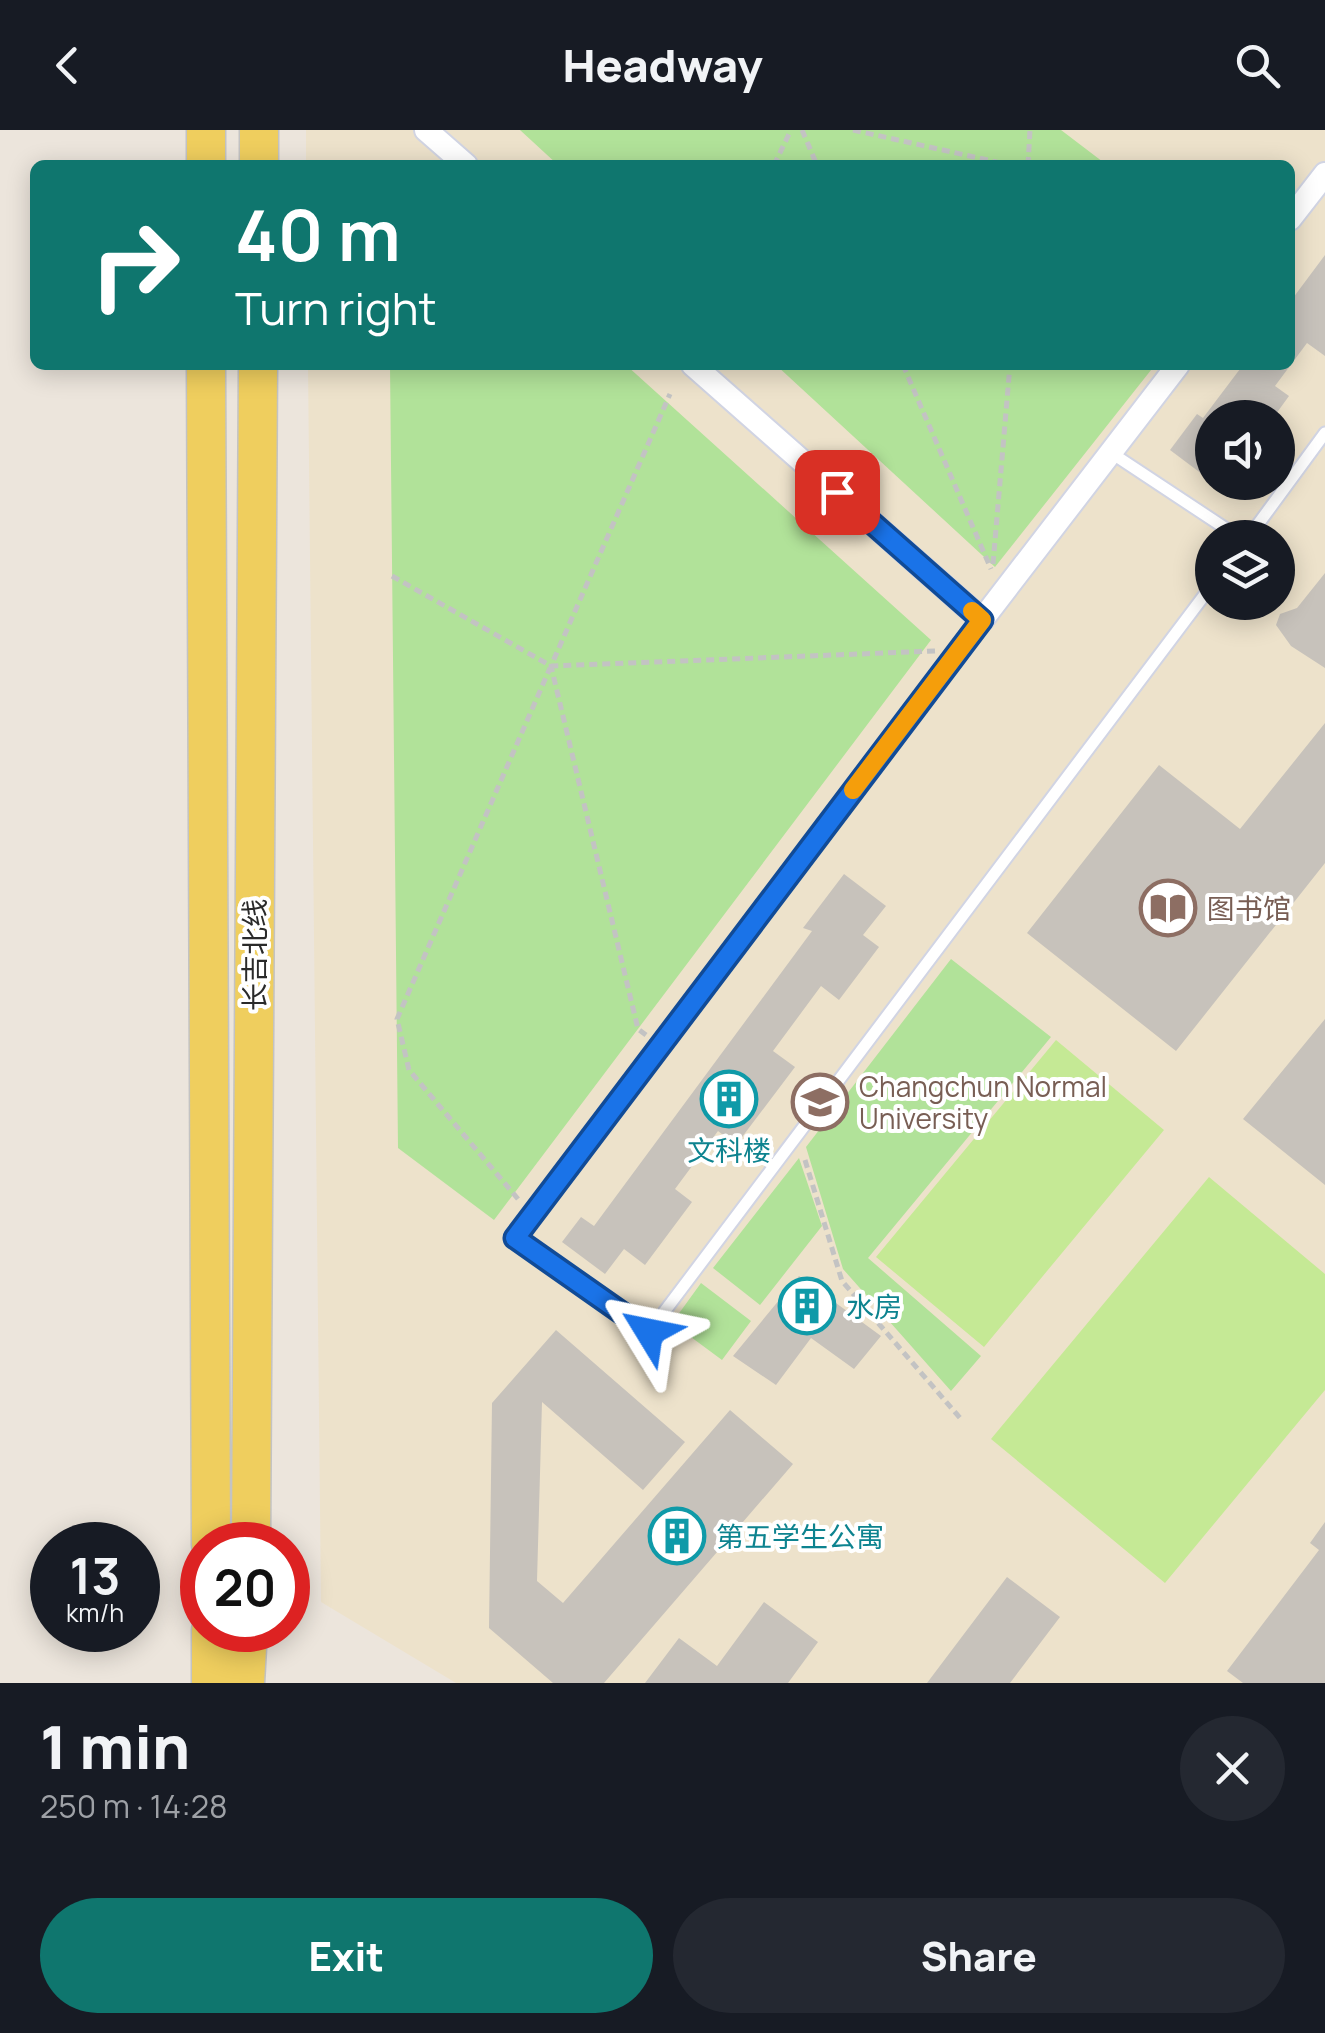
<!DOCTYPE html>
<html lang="en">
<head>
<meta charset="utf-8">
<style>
	:root { --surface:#171b24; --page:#242831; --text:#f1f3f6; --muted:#9ea1a6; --accent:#0f766e }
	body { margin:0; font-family:Manrope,"Noto Sans SC",sans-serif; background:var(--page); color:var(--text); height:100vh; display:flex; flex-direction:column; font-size:38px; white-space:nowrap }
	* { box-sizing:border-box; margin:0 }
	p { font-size:32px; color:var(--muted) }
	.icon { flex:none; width:55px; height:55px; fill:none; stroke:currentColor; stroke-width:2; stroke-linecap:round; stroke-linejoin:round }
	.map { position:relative; height:1553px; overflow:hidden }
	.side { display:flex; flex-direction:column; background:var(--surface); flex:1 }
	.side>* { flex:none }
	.hud { position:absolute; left:30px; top:30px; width:1265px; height:210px; border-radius:15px; box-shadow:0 5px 25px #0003; background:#0f766e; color:#fff; overflow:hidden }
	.tools { position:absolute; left:1195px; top:270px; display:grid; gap:20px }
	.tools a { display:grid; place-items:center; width:100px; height:100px; border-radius:50%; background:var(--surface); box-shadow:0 5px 25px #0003; font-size:50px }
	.speed { position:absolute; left:30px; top:1392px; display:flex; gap:20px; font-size:50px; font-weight:700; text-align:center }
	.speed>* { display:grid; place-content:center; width:130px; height:130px; border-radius:50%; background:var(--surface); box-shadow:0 5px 25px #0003; line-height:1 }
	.speed small { font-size:25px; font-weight:400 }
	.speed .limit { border:15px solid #d22; background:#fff; color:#111 }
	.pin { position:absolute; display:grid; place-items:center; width:85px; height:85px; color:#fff; margin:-42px; border-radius:20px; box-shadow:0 5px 15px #0006 }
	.me { position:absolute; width:110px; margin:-55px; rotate:305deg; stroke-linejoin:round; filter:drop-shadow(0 0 8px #0008) }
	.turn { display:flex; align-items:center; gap:35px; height:210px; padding:0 40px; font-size:45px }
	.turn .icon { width:130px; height:130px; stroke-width:2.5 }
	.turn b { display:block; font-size:70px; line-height:85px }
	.round { display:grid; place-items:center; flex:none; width:105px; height:105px; border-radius:52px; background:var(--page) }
	.headline { display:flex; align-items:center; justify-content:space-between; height:170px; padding:0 40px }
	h1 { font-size:60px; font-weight:800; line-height:75px }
	.cta { display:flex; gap:20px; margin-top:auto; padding:20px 40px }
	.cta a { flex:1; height:115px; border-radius:60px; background:var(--accent); color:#fff; font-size:40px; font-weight:800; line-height:115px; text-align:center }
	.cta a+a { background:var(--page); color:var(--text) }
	header { display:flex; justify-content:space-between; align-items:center; height:130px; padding:0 40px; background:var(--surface); font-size:45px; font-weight:800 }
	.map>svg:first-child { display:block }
</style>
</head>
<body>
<header><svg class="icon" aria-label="back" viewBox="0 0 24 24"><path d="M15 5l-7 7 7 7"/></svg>Headway<svg class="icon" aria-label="search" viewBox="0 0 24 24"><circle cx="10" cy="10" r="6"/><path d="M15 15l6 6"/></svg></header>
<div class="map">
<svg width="1325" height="1553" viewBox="0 0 1325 1553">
	<rect width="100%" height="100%" fill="#ece5dc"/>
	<path fill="#ede2cb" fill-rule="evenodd" d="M306,0H1325V1553H456L321,1472L308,235H1290V35H306ZM1212,288H1278V352H1212ZM1212,408H1278V472H1212Z"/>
	<path fill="#b1e299" d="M520,0H1061L1107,35H558Z
		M390,235H626L931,510L494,1090L398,1018Z
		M776,235H1155L995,437Z
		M951,829L1051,907L868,1128L981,1226L951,1261L843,1139L806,1017Z
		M799,1028L822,1096L760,1175L713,1138Z
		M701,1153L751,1191L722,1230L672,1193Z"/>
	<path fill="#c5e995" d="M1056,910L1164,1000L984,1217L876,1127Z
		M1209,1047L1325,1144V1260L1165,1453L991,1309Z"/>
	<path fill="#c7c2bb" d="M1325,125V226L1307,213L1275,256L1289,266L1273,288H1212V339L1206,347L1170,320L1197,284L1203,288L1243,235H1290V172Z
		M1325,443V538L1291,516L1276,495L1280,484L1297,478Z
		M1325,593V733L1176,921L1027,803L1159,635L1240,699Z
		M844,744L886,776L863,805L879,817L839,870L821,856L773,921L795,937L736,1015L718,1001L675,1059L692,1072L645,1135L624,1119L605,1144L562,1112L581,1087L594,1096L812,801L803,798Z
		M1325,889V1055L1243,989Z
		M799,1146L881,1206L854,1239L811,1208L776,1255L733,1226Z
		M556,1200L685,1312L643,1360L542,1272L537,1451L563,1473L730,1280L793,1334L604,1553H553L489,1498L492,1273Z
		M1325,1392V1553H1243L1227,1541L1319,1420L1310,1413Z
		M1007,1447L1060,1487L1010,1553H927Z
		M764,1472L818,1512L788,1553H645L679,1508L717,1536Z"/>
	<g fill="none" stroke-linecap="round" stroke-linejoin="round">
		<g stroke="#d1d4e3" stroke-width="15">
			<path id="lane" d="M1110,322L1240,408
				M1248,408L1325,303
				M982,490L515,1108L649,1202L1212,455"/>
		</g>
		<g stroke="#d1d4e3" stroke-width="26">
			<path id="street" d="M426,0L466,35
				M1290,89L1325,44
				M693,235L982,490L1178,235"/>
		</g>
		<g stroke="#c3c3c3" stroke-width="41">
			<path id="primary" d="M206,0V35
				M259,35V0
				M206,235L211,1415
				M251,1415L258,235
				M211,1553V1500
				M245,1553L248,1500"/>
		</g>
		<path stroke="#c3c3c3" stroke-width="5" stroke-dasharray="8 5" stroke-linecap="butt" d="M802,0L817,35
			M853,0L1010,35
			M774,35L791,0
			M1028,35L1030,0
			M903,235L991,439
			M993,434L1010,235
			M392,446L551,536L936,521
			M646,905L638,899L551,536L670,264
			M805,1030L842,1151L960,1288
			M518,1069L409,940L397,889L550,538"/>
		<use href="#lane" stroke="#fff" stroke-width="11"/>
		<use href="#street" stroke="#fff" stroke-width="22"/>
		<use href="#primary" stroke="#efce5e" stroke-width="38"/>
	</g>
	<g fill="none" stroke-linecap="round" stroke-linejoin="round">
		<g stroke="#114b97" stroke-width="25">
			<path id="route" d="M649,1202L515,1108L982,490L837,362"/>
		</g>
		<use href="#route" stroke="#1a73e8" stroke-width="18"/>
		<path stroke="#f59e0b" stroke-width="18" d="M853,660L982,490L972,481"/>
	</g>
	<defs>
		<g id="library-ring" transform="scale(2.875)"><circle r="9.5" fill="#fff" stroke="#8d6e63" stroke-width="1.5"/><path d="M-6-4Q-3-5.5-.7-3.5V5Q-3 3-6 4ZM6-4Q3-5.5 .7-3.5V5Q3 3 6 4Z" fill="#8d6e63"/></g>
		<g id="building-ring" transform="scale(2.875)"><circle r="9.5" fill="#fff" stroke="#0f9aa8" stroke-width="1.5"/><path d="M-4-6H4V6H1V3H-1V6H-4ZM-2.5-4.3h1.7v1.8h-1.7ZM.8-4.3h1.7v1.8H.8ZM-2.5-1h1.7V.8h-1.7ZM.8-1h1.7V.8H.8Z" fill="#0f9aa8"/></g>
		<g id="university-ring" transform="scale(2.875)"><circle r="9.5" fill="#fff" stroke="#8d6e63" stroke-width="1.5"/><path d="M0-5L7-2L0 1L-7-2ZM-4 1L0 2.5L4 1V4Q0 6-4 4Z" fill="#8d6e63"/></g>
	</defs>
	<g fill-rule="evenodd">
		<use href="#library-ring" x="1168" y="778"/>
		<use href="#building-ring" x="729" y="969"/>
		<use href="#university-ring" x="820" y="972"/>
		<use href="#building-ring" x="807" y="1176"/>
		<use href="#building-ring" x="677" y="1406"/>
	</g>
	<g text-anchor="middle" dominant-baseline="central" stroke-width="8" stroke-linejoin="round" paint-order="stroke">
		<g font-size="28" fill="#785e54" stroke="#fff" text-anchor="start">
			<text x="1207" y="778">图书馆</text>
			<text x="859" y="956">Changchun Normal<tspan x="859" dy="32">University</tspan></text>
		</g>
		<g font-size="28" fill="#2a2a2a" stroke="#fff">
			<text transform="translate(254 825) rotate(-90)">长吉北线</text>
		</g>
		<g font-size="28" fill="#0d838f" stroke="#fff" text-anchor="start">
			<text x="729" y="1020" text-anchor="middle">文科楼</text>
			<text x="846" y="1176">水房</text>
			<text x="716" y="1406">第五学生公寓</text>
		</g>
	</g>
</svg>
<div class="tools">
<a><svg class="icon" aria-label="sound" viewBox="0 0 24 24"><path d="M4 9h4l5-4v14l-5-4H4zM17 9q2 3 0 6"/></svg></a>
<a><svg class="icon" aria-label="layers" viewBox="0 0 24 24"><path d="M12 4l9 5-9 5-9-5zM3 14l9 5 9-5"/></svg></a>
</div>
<div class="speed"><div>13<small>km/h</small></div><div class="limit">20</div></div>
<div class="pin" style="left:837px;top:362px;background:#d93025"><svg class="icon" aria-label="arrive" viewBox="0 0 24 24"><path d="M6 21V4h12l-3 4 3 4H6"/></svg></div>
<svg class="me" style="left:649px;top:1202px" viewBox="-20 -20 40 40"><path d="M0-17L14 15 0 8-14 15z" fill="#1a73e8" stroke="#fff" stroke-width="4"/></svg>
<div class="hud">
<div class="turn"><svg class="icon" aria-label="right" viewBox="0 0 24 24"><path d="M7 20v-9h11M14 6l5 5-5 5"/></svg><div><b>40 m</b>Turn right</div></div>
</div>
</div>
<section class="side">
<div class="headline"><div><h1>1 min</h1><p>250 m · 14:28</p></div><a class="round"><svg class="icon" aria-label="close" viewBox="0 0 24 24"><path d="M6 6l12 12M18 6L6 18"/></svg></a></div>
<div class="cta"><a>Exit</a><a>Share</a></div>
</section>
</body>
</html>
